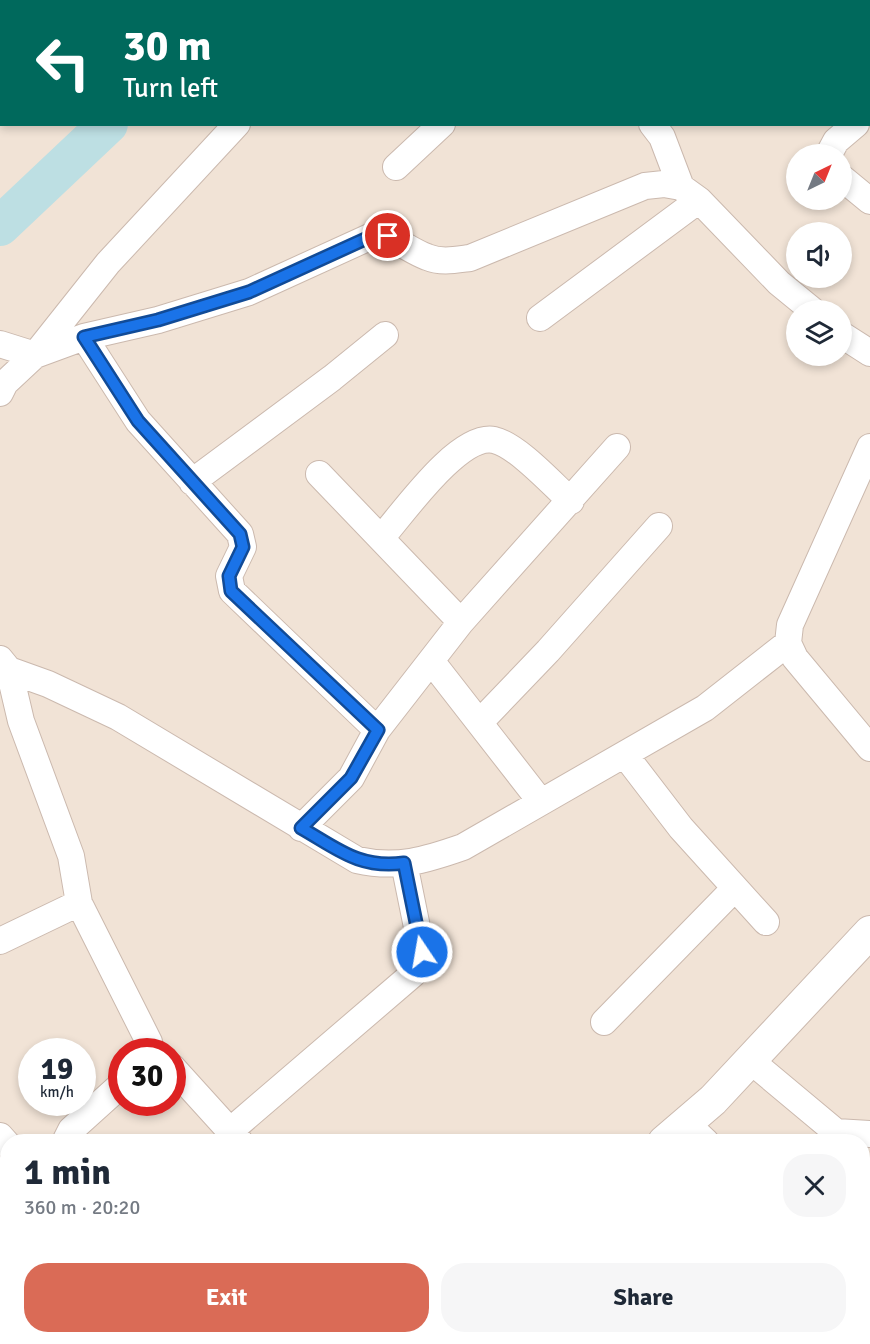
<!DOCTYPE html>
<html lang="en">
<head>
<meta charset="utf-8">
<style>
	:root { --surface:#fff; --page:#f6f6f7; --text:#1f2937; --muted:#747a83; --accent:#da6b56 }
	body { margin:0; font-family:Signika,sans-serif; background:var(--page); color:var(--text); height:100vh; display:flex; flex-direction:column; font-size:22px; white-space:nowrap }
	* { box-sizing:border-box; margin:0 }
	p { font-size:20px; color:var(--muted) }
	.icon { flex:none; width:33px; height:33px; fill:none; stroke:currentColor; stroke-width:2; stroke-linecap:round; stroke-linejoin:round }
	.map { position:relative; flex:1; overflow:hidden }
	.panel { position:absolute; left:0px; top:1134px; width:870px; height:210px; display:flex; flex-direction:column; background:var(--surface); border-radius:24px 24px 0 0; box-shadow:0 3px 9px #0003 }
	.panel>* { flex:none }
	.guide { position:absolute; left:0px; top:0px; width:870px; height:126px; box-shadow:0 3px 9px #0003; background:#00695c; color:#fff; overflow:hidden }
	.needle { width:39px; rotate:43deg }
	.fabs { position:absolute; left:786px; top:144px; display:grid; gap:12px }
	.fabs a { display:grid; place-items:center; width:66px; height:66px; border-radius:50%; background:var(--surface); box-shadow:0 3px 9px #0003; font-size:30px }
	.speed { position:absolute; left:18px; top:1038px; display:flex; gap:12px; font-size:30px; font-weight:700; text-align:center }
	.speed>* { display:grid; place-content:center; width:78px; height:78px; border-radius:50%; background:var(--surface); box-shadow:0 3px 9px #0003; line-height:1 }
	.speed small { font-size:15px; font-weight:400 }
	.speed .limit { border:9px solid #d22; background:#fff; color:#111 }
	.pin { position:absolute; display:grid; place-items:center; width:51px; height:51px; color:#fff; margin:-26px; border:3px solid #fff; border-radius:50%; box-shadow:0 2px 6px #0007 }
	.me { position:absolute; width:66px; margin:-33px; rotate:348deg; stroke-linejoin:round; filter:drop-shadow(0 0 4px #0008) }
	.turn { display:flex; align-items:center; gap:21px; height:126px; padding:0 24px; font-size:27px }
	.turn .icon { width:78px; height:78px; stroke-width:2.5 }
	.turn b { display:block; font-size:42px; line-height:51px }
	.round { display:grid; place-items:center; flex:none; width:63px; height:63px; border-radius:24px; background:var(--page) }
	.overview { display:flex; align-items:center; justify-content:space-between; height:102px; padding:0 24px }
	h1 { font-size:36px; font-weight:700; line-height:45px }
	.action { display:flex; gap:12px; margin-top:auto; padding:12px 24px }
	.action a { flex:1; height:69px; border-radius:24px; background:var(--accent); color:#fff; font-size:24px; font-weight:700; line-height:69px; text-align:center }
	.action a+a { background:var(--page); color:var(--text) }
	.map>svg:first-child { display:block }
</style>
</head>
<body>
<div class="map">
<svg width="870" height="1344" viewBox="0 0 870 1344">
	<rect width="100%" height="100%" fill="#faf1e7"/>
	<path fill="#f1e3d6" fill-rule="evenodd" d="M0,0H870V1344H0ZM2,2H868V124H2ZM796,154H842V200H796ZM796,232H842V278H796ZM796,310H842V356H796ZM32,1052H82V1102H32ZM122,1052H172V1102H122ZM8,1142H862V1336H8Z"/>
	<path fill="#bddfe3" stroke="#a4cfd3" stroke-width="1.5" d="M492,1337H548L555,1344H481Z"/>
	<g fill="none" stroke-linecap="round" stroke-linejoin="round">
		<path stroke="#bddfe3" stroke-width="40" d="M153,0V2
			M0,226L108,124"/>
		<g stroke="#cbb9ae" stroke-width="28">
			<path id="minor" d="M574,0L575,2
				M298,2L299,0
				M652,124L662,137L681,187
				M829,154L836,141L856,124
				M396,167L442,124
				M842,178L870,201
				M540,318L699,200
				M842,335L870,353
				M84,337L138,421L240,534L243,547L229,576L232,591L377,730
				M0,344L35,355L108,263L237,124
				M0,393L5,383L35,355L84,337L158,320L249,292L374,235C395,236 408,250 427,257C441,263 455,260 470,258L645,186L664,184L681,187L699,200L779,283L812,310
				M870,447L790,625L788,643L795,658L870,748
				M319,474L461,622
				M192,482L332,378L385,335
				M382,537C404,512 459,433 494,440C517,445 553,485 571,501
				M0,659L9,670L48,684L118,717L357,860C397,869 426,860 463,847L705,708L788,643
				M432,662L541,802
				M9,670L21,721L71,856L79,903L149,1042L151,1052
				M480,722L548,651L659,526
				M625,755L681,828L766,922
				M301,828L351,778L377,730L461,622L617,447
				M0,941L79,903
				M604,1022L735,888
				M751,1061L836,1132L870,1134
				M172,1067L240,1142
				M687,1124L706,1142
				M230,1131L413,974L420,965L422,952L404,863
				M0,1136L8,1145
				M65,1142L71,1130L122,1084
				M0,1217L8,1208
				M228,1336L234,1344
				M693,1336L702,1344"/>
		</g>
		<g stroke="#cbb9ae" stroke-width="34">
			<path id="tertiary" d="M664,1142L713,1100L870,932
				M363,1344L376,1336"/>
		</g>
		<use href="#minor" stroke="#fff" stroke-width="26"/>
		<use href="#tertiary" stroke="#fff" stroke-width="32"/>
	</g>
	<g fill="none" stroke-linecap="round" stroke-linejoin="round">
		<g stroke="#114b97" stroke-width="15">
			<path id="route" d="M388,236L374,235L249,292L158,320L84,337L138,421L240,534L243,547L229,576L231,591L378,730L351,778L301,828C338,849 359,869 404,863L422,952"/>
		</g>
		<use href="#route" stroke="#1a73e8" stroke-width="10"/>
	</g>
</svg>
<div class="fabs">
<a><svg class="needle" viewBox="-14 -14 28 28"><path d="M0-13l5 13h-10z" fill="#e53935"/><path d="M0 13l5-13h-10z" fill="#747a83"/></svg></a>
<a><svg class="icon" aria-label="sound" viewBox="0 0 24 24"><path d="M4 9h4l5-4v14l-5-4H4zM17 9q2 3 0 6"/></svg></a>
<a><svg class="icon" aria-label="layers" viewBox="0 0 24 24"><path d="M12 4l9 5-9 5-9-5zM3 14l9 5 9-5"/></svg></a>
</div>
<div class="speed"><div>19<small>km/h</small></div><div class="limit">30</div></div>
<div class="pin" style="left:388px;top:236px;background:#d93025"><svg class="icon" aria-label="arrive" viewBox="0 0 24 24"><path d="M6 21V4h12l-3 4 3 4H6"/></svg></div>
<svg class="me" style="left:422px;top:952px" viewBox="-20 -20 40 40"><circle r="17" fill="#1a73e8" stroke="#fff" stroke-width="3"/><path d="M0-11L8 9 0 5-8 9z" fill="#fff"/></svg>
<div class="guide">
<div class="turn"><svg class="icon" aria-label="left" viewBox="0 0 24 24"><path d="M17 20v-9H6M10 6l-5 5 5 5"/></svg><div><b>30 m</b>Turn left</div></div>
</div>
<section class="panel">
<div class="overview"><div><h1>1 min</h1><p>360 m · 20:20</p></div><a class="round"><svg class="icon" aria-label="close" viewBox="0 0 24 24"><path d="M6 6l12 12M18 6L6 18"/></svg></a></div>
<div class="action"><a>Exit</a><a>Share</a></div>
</section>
</div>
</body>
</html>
